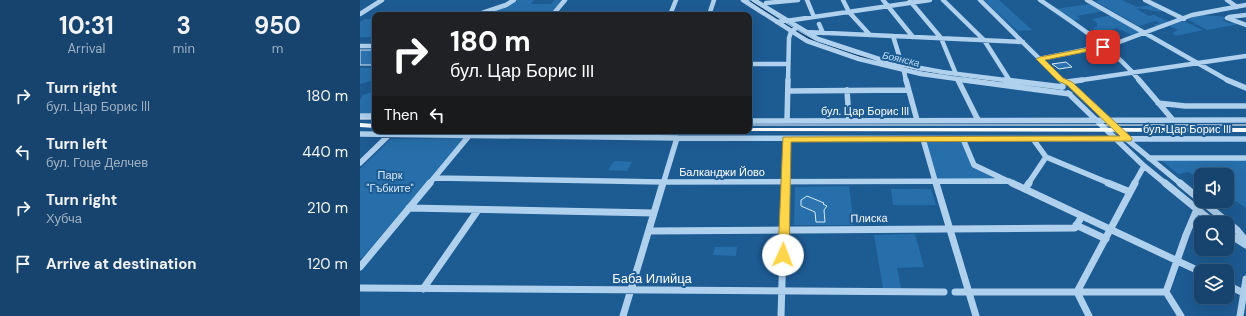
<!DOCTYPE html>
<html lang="en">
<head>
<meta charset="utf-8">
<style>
	:root { --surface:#16446e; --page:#1f4b73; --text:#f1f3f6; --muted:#9eb0c2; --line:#355c81 }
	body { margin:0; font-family:"DM Sans",sans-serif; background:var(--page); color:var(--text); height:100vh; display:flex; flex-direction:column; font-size:15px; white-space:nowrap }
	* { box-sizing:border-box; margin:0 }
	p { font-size:13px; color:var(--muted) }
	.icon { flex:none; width:22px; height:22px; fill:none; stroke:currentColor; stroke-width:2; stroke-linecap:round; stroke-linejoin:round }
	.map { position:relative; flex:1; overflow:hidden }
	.drawer { display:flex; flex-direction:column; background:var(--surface); width:360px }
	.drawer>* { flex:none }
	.top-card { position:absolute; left:12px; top:12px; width:380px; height:122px; border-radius:8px; box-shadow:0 4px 16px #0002,0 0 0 1px var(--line); background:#202124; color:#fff; overflow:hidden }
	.controls { position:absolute; left:834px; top:168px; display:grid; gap:8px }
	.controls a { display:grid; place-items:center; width:40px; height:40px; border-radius:8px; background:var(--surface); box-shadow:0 4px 16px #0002,0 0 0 1px var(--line); font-size:20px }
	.pin { position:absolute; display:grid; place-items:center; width:34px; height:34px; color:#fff; margin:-17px; border-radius:8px; box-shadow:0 2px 6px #0006 }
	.me { position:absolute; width:44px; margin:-22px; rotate:2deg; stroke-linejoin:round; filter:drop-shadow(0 0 3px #0008) }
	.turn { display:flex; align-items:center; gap:14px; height:84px; padding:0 12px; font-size:18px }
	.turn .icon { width:52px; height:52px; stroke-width:2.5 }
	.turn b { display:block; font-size:28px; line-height:34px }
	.then { display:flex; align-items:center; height:38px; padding:0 12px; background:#0003; gap:8px; font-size:15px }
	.eta { display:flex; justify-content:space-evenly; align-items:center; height:68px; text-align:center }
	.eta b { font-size:24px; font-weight:700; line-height:28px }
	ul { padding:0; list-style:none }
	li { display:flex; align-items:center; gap:12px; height:56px; padding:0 12px }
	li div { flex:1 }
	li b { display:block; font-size:15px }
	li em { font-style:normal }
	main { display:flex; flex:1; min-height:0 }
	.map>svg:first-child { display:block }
</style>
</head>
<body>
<main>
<section class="drawer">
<div class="eta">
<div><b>10:31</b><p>Arrival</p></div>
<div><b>3</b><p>min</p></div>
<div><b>950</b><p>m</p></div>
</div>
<ul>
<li><svg class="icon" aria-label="right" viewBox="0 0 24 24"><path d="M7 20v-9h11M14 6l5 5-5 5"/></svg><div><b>Turn right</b><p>бул. Цар Борис III</p></div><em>180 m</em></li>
<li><svg class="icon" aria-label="left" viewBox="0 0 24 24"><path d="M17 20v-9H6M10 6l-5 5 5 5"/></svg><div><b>Turn left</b><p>бул. Гоце Делчев</p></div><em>440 m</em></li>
<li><svg class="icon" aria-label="right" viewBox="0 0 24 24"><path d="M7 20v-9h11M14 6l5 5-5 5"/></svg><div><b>Turn right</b><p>Хубча</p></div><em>210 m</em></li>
<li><svg class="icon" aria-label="arrive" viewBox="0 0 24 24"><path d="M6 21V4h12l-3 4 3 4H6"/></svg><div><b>Arrive at destination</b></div><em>120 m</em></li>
</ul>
</section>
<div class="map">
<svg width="886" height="316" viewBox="0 0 886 316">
	<rect width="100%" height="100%" fill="#1d5b93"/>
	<path fill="#276fab" d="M157,0H174L171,4H191L195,0H204L195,15H119L148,6L157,2Z
		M624,0H639L672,30L658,31L631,6L659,34H658Z
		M741,0H762L777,7L793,5L805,11C794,13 786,7 776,9L789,16L794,15L810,22L797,27L793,25L800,23L796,21L779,26L735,1Z
		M730,4L744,11L717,16L721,19L711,21L695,9Z
		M842,14C852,18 857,14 867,18L862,20L869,23L876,22L879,24L847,30L827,19Z
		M752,15L780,32L774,36L757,28L742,32L732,28L737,26V23L732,19Z
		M5,19H15V26L10,29L15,30V37H0V22Z
		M820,22H826L843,30L816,36L812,33L818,30L809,26Z
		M0,68H15V80L0,84Z
		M15,91V114L0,113V100L3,95Z
		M104,138L2,258H0V169L31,139Z
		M566,142H603L612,166L642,180H578Z
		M800,159L886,160V208L876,201L868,202L867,201V175H841V181L829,172L818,174Z
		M254,161L272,162L267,171L248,170Z
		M489,186L494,225H434L435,187Z
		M531,189H571L576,205H533Z
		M555,234L564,267L537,268L541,288H523L514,235Z
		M355,247H377L376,256L353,255Z"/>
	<path fill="#144471" stroke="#a2cdf0" d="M387,0H391L434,28L455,40L497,54L559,70L701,89L703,91C619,80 533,74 454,42C430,32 409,15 387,0Z"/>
	<path fill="#2d74b0" stroke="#d5e9fa" d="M0,50H15V65H0Z
		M706,62L712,67L699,69L692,64Z
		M447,196L464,203L463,204L467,206L464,210L465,222H456L455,212L441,206V200Z"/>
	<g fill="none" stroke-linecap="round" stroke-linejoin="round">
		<path stroke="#3f74a3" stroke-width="5.5" stroke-dasharray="5.5 3" stroke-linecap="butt" d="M740,119L765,143"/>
		<path stroke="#afd1ee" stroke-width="4.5" d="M383,0L447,41L499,59L561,74L612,81
			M394,0L458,39L528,62L582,72L653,81
			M447,0L454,17
			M483,0L489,12L510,35
			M523,0L553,37
			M583,0L624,40L650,81
			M620,0L702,81
			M680,0C715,24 753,48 780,81
			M727,0L869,81
			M785,0L824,19
			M867,0L877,7
			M550,1L581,38L596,74
			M406,3L438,0
			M0,14L22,0
			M116,15L146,5L154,0
			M197,15L195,12L205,0
			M310,15L316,0
			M349,15L354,0
			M869,17L886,15
			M867,18L886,25
			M426,21L570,0
			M459,24L463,33
			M446,32L663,42
			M533,36L542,65
			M0,46H15
			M679,59L754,44L832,15L886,5
			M389,64H428
			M544,71L546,81
			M701,80L703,81
			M428,81L429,38L431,32
			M715,81L886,56"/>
		<path stroke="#afd1ee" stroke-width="5.5" d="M546,80L557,120
			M598,80L618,120
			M604,80L710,94
			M645,80L703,87
			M701,80L703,82
			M701,80L710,84L770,142L821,184
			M779,80L813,120
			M867,80L886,88
			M707,82L722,80
			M487,90L489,121
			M428,91L548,90
			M708,93L784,166L806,184
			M798,103L825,106H886
			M0,116H15
			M389,121L886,120
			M427,121L428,80
			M0,134L317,138L886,139
			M563,139L576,184
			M603,139L614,165L654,184
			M673,139L686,157L751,184
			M789,158H886
			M0,163L29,135
			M74,178L303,182L649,181
			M69,184L113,131
			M303,184L317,138
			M425,184L426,139
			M668,184L686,157
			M774,184L784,166"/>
		<path stroke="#afd1ee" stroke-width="7" d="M576,183L616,316
			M652,183L841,272
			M748,183L770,192
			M805,183L854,223
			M820,183L877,230L886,241
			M665,189L669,183
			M49,208L294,213
			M716,225L746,239
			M289,231L715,228L722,216
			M867,233L886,245
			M0,267L70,183
			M867,285L886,294
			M0,288L584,292
			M63,289L118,210
			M595,292H806
			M263,316L303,183
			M421,316L425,183
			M729,316L717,292L775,183
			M821,316L806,292L826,235L837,209
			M880,316L886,279"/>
		<path fill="#f6faff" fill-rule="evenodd" d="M0,123L15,124V128L0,127Z
			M389,128H886V132L387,131H389Z"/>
		<path stroke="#fff" stroke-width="1" d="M0,119H15
			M389,125H886"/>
		<path stroke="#afd1ee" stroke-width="4.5" d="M417,22L424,21
			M431,32L436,28"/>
	</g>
	<path fill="#ffd54a" stroke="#a68a30" d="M743,45L746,47L745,48L685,60L703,78L712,82L771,137L772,139L771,141L431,142L429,255L427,258L423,260L419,258L418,255L423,137L760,136L707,85L698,81L676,59L680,57Z"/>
	<g text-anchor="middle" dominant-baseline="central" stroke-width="4" stroke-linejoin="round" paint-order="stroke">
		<g font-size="10" font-style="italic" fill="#bbdbf5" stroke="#1d5b93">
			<text transform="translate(541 59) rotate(13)">Боянска</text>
		</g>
		<g font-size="11" fill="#fff" stroke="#1d5b93">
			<text x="505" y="111">бул. Цар Борис III</text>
			<text x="827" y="129">бул. Цар Борис III</text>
			<text x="362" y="172">Балканджи Йово</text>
			<text transform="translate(509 218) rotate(-1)">Плиска</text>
		</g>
		<g font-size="11" fill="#d5e9fa" stroke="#1d5b93">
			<text x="30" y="175">Парк<tspan x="30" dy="13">"Гъбките"</tspan></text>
		</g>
		<g font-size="13" fill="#fff" stroke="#1d5b93">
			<text x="292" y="278">Баба Илийца</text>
		</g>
	</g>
</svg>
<div class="controls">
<a><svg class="icon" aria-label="sound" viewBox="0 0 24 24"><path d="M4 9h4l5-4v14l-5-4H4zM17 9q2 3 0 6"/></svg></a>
<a><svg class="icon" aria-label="search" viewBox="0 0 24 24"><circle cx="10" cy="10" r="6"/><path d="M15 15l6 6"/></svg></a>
<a><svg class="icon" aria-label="layers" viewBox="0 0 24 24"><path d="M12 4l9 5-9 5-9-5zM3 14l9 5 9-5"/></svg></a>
</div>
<div class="pin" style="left:743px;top:47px;background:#d93025"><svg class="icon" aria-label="arrive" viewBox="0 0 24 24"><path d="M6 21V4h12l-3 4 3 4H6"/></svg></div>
<svg class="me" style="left:423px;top:255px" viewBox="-20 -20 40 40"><circle r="19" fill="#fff"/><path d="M0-13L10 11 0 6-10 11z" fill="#ffd54a"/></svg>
<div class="top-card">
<div class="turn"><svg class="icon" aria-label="right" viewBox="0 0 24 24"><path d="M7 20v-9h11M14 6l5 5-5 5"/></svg><div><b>180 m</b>бул. Цар Борис III</div></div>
<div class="then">Then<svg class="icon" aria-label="left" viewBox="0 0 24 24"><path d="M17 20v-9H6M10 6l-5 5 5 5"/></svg></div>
</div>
</div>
</main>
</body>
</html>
